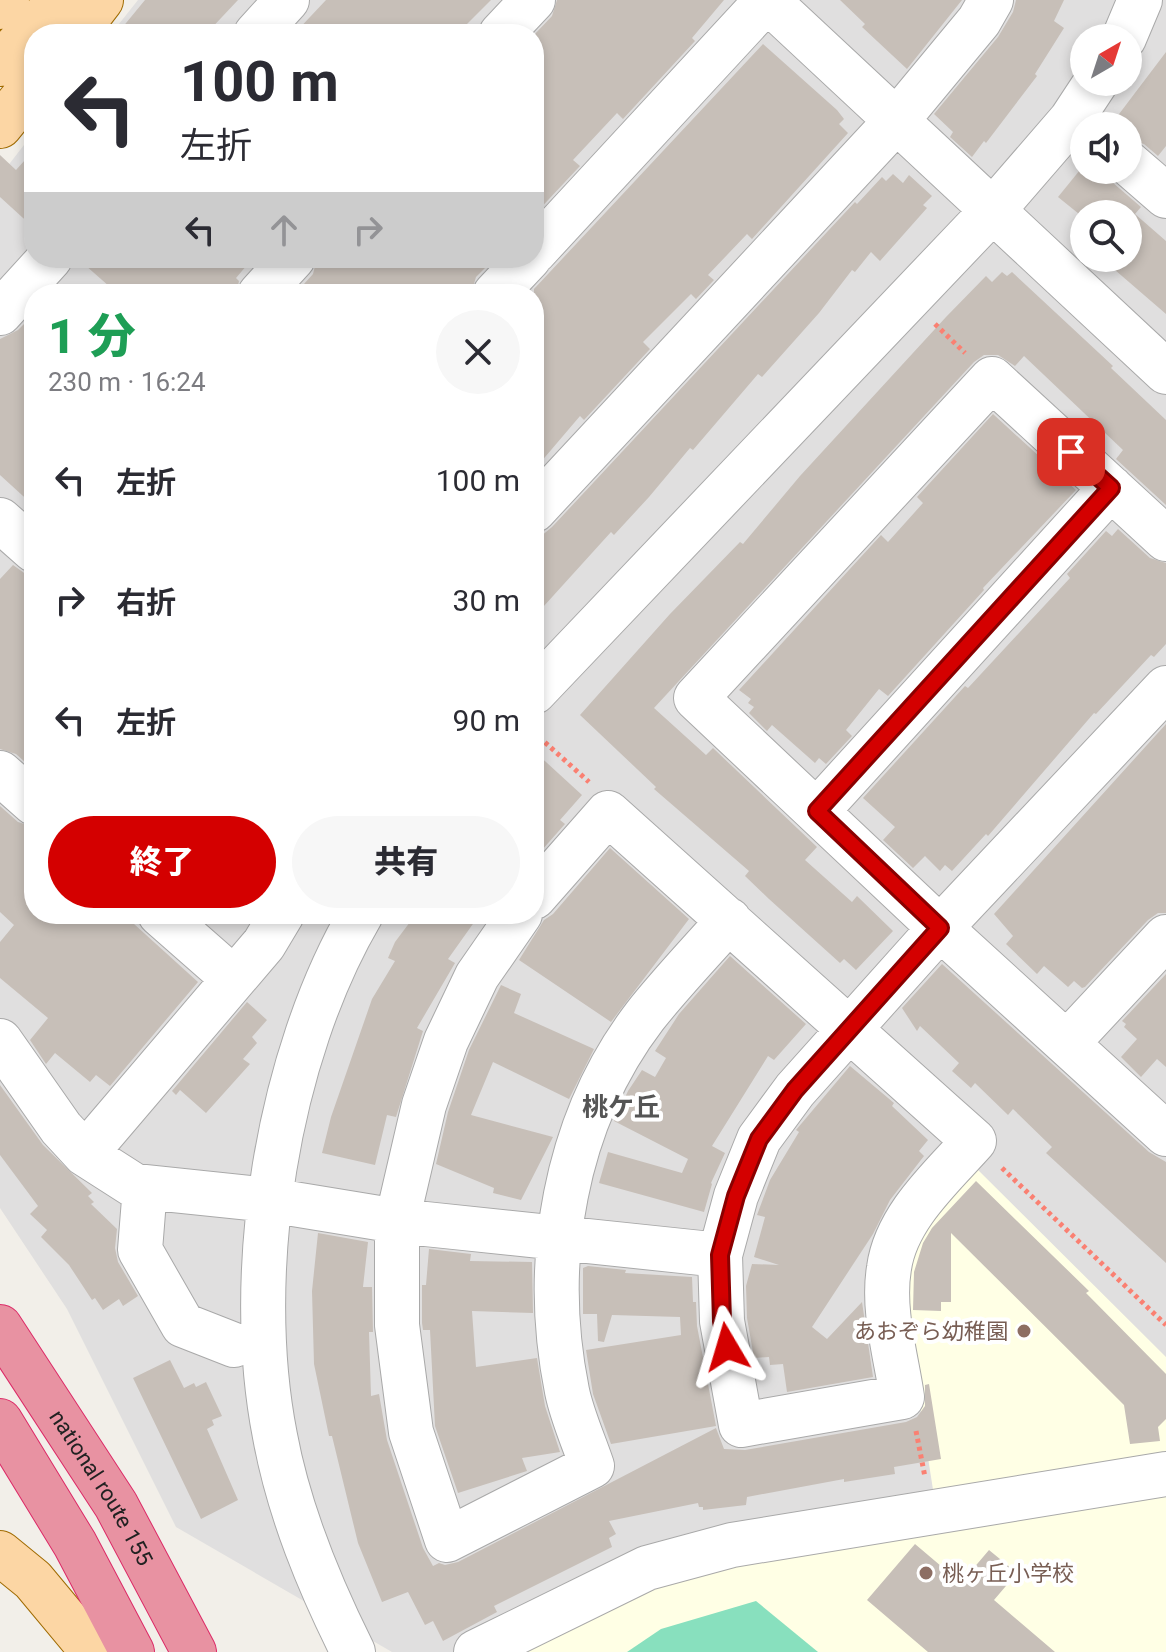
<!DOCTYPE html>
<html lang="ja">
<head>
<meta charset="utf-8">
<style>
	:root { --surface:#fff; --page:#f7f7f7; --text:#2b2b33; --muted:#7c7c81; --accent:#d40000 }
	body { margin:0; font-family:Roboto,"Noto Sans JP",sans-serif; background:var(--page); color:var(--text); height:100vh; display:flex; flex-direction:column; font-size:30px; white-space:nowrap }
	* { box-sizing:border-box; margin:0 }
	p { font-size:26px; color:var(--muted) }
	.icon { flex:none; width:44px; height:44px; fill:none; stroke:currentColor; stroke-width:2; stroke-linecap:round; stroke-linejoin:round }
	.map { position:relative; flex:1; overflow:hidden }
	.drawer { position:absolute; left:24px; top:284px; width:520px; height:640px; display:flex; flex-direction:column; background:var(--surface); border-radius:32px; box-shadow:0 4px 12px #0003 }
	.drawer>* { flex:none }
	.banner { position:absolute; left:24px; top:24px; width:520px; height:244px; border-radius:32px; box-shadow:0 4px 12px #0003; background:#fff; color:var(--text); overflow:hidden }
	.needle { width:52px; rotate:39deg }
	.buttons { position:absolute; left:1070px; top:24px; display:grid; gap:16px }
	.buttons a { display:grid; place-items:center; width:72px; height:72px; border-radius:50%; background:var(--surface); box-shadow:0 4px 12px #0003; font-size:40px }
	.pin { position:absolute; display:grid; place-items:center; width:68px; height:68px; color:#fff; margin:-34px; border-radius:16px; box-shadow:0 4px 12px #0006 }
	.me { position:absolute; width:88px; margin:-44px; rotate:353deg; stroke-linejoin:round; filter:drop-shadow(0 0 6px #0008) }
	.turn { display:flex; align-items:center; gap:28px; height:168px; padding:0 24px; font-size:36px }
	.turn .icon { width:104px; height:104px; stroke-width:2.5 }
	.turn b { display:block; font-size:56px; line-height:68px }
	.lanes { display:flex; align-items:center; height:76px; padding:0 24px; background:#0003; justify-content:center; gap:40px; direction:ltr }
	.lanes .off { opacity:.35 }
	.round { display:grid; place-items:center; flex:none; width:84px; height:84px; border-radius:42px; background:var(--page) }
	.summary { display:flex; align-items:center; justify-content:space-between; height:136px; padding:0 24px }
	h1 { font-size:48px; font-weight:800; line-height:60px; color:#1e9e55 }
	.primary-button { display:flex; gap:16px; margin-top:auto; padding:16px 24px }
	.primary-button a { flex:1; height:92px; border-radius:48px; background:var(--accent); color:#fff; font-size:32px; font-weight:800; line-height:92px; text-align:center }
	.primary-button a+a { background:var(--page); color:var(--text) }
	ul { padding:0; list-style:none }
	li { display:flex; align-items:center; gap:24px; height:120px; padding:0 24px }
	li div { flex:1 }
	li b { display:block; font-size:30px }
	li em { font-style:normal }
	.map>svg:first-child { display:block }
</style>
</head>
<body>
<div class="map">
<svg width="1166" height="1652" viewBox="0 0 1166 1652">
	<rect width="100%" height="100%" fill="#f2efe9"/>
	<path fill="#e0dfdf" fill-rule="evenodd" d="M138,0H1166V1652H392L176,1527L67,1309L0,1208V176L34,132V258H534V34H111ZM1084,38H1128V82H1084ZM1084,126H1128V170H1084ZM1084,214H1128V258H1084ZM34,294H534V914H34Z"/>
	<path fill="#ffffe5" d="M973,1165L1166,1357V1457L934,1496L904,1304L910,1246Z
		M1166,1489V1652H511L611,1602L715,1564Z"/>
	<path fill="#88e0be" d="M756,1601L818,1652H627L661,1629Z"/>
	<path fill="#c7bfb8" d="M145,0H238L206,34H117Z
		M326,0H491L457,34H294Z
		M557,0H724L692,38L695,41L623,119L617,113L573,160L580,166L534,215V35L552,16Z
		M840,0H962L907,69L862,27L865,24Z
		M1016,0H1064L1054,21L1064,28L1035,74L1037,76L986,143L984,141L972,157L950,137L953,132L934,114L998,37L1013,12Z
		M763,44L837,110L844,119L839,124L848,133L752,239L747,234L708,275L714,280L696,299L691,294L643,342L650,349L584,420L580,416L534,470V289Z
		M1166,52V146L1158,156L1144,144L1128,139V126H1115L1113,122Z
		M34,150V228L0,197V155L16,170Z
		M1084,165V170H1104L1112,182L1141,207L1135,214L1166,241V314L1115,270L1128,258L1129,254L1128,214H1084V218L1058,197Z
		M893,174L903,183L909,175L932,196L923,205L927,208L880,261L871,252L855,272L852,270L819,313L762,377L758,374L693,450L690,448L649,497L614,535L611,532L534,617V542L552,527L855,202L857,204L882,177L886,181Z
		M77,258H155L166,266L174,258H253L236,278L239,281L236,294H118Z
		M317,258H490L493,260L476,277L471,294H295L313,274Z
		M1002,272L1007,276L1012,272L1113,366L1111,368L1166,420V505L1116,459L1123,450L1024,356L1015,366L998,355H984L974,362L654,708L706,755L713,748L817,847L805,860L852,902L857,896L893,931L856,970L844,959L840,963L769,899L745,876L749,871L654,789L656,787L580,715L670,614L740,542L743,544L800,476L946,317L986,276L992,282Z
		M26,322L34,329V506L0,475V339L18,330Z
		M993,414L1076,490L983,588L984,590L888,696L879,689L846,730L852,736L826,764L819,758L815,763L772,725L767,731L749,713L754,707L748,703L751,699L739,690L881,535L888,542L923,503L917,497Z
		M1118,529L1150,558L1166,563V644L1154,657L1151,655L1096,714L1094,713L988,836L986,834L952,871L945,865L940,871L925,856L913,868L883,840L895,827L863,798L965,686L968,688L1070,578L1067,574L1106,531L1112,536Z
		M13,565L34,580V770L16,754L0,749V579Z
		M1166,724V913H1158L1148,920L1085,987L1082,988L1074,981L1068,987L1044,966L1037,974L1006,944L1013,936L994,914Z
		M534,751L582,795L560,820L565,824L534,859Z
		M0,806L18,822L34,827V914H123L198,982L110,1086L96,1075L90,1082L55,1053L46,1064L30,1040L48,1018L0,978V942L14,925L0,912Z
		M610,848L689,919L611,1022L519,960L544,920L553,914Z
		M416,914H480L448,959L455,963L417,1028L423,1031L396,1117L387,1115L375,1165L322,1153L331,1117L372,999L395,961L388,958L395,942Z
		M730,956L806,1024L774,1060L768,1056L712,1146L725,1153L711,1183L712,1184L704,1212L599,1183L608,1152L682,1173L688,1159L614,1121L628,1091L642,1070L655,1077L666,1058L655,1051L679,1014Z
		M942,964L1149,1152L1166,1162V1263L1046,1153L1052,1147L1013,1109L1008,1115L975,1083L971,1088L952,1071L959,1063L920,1026L917,1031L902,1008Z
		M1166,974V1067L1157,1059L1141,1077L1121,1057L1137,1039L1124,1027L1126,1024L1122,1021Z
		M501,985L521,994L514,1013L594,1049L569,1099L493,1062L471,1115L553,1137L521,1200L493,1193L494,1188L436,1164L448,1112L469,1050Z
		M247,1002L267,1020L252,1037L257,1043L243,1059L250,1064L206,1113L180,1090L176,1095L172,1091Z
		M850,1066L894,1103L892,1106L928,1140L919,1151L924,1156L890,1200L873,1234L812,1327L827,1339L862,1302L873,1377L787,1392L783,1364L770,1365L769,1357L754,1358L747,1318L746,1286L752,1264L779,1265L754,1257L765,1217L757,1215L770,1180L799,1132L796,1130Z
		M0,1085L43,1145L92,1193L88,1196L94,1202L91,1204L117,1229L115,1248L118,1262L138,1296L123,1306L119,1299L103,1310L95,1298L92,1300L69,1265L41,1237L47,1230L30,1214L38,1206L0,1155Z
		M976,1181L1089,1291L1086,1293L1166,1374V1419L1158,1427L1160,1441L1130,1444L1124,1405L951,1233V1302H941V1311L913,1310L914,1272L923,1243L932,1228Z
		M318,1233L368,1242L363,1287H372L373,1332H369L371,1396L379,1394L387,1440L423,1548L433,1566L439,1563L445,1565L458,1562L716,1428L724,1449L745,1450L906,1422L917,1417L925,1406V1385L929,1384L941,1459L894,1467L895,1474L844,1482V1479L747,1497L746,1505L703,1510V1507H699L698,1503L609,1521L616,1534L609,1538L612,1547L494,1606L497,1612L443,1641L433,1621L425,1625L408,1592L382,1602L358,1543L332,1436H329L314,1364L312,1291Z
		M429,1249L471,1254L470,1261L532,1262L533,1313L472,1311L476,1367L537,1358L545,1406L560,1452L522,1458L527,1471L458,1493L435,1426L430,1330H423L422,1323V1285H426Z
		M588,1266L626,1270L625,1273L692,1277L693,1302H696L697,1326L716,1426L611,1444L593,1394L586,1350L681,1335L680,1317L612,1315L604,1342L598,1341L597,1314H583V1268Z
		M170,1360L184,1388L194,1383L196,1387L206,1382L222,1416L212,1420L214,1425L207,1429L238,1500L201,1519L133,1378Z
		M915,1544L961,1583L989,1550L1017,1573L994,1600L1055,1652H928L867,1600Z"/>
	<g fill="none" stroke-linecap="round" stroke-linejoin="round">
		<g stroke="#a9a9a9" stroke-width="46">
			<path id="minor" d="M767,0L1166,372
				M256,34L287,0
				M501,34L533,0
				M1124,38L1140,0
				M1128,163L1166,196
				M534,252L767,0
				M260,294L293,258
				M495,294L529,258
				M0,313L50,258
				M534,510L897,120L979,21L991,0
				M0,520L34,550
				M1166,539L992,379L696,698L940,928L1166,1134
				M534,692L994,209L1071,120L1096,82
				M0,773L34,803
				M817,811L1111,488
				M534,897L608,813C731,922 852,1032 974,1141C942,1177 896,1217 889,1268C882,1310 896,1356 902,1397L741,1425L722,1321L720,1255L736,1196L759,1139L795,1090L940,928L1166,688
				M160,914L234,979
				M520,914L477,976L446,1041L424,1105L397,1221V1325L411,1432L447,1540L592,1466C584,1442 572,1416 567,1391C541,1263 564,1122 645,1016C671,983 701,952 729,920
				M0,1041L61,1128L85,1154L135,1186L269,1200L397,1221L720,1255
				M1068,1042L1166,937
				M85,1154L264,944L282,914
				M145,1187L140,1250L183,1325L234,1345
				M353,1652C319,1584 289,1512 275,1436C243,1274 277,1057 361,914
				M476,1652L647,1568L732,1545L1166,1474"/>
		</g>
		<g stroke="#a06b00" stroke-width="46">
			<path id="major" d="M0,7L7,0
				M75,34L101,0
				M0,64L60,0
				M0,126L34,84
				M0,1553L33,1580L93,1652"/>
		</g>
		<g stroke="#dc2a67" stroke-width="46">
			<g id="highway">
				<path id="s1" d="M0,1327L116,1505L194,1652"/>
				<path d="M0,1421L75,1544L132,1652"/>
			</g>
		</g>
		<path stroke="#fa8072" stroke-width="5" stroke-dasharray="4 4" stroke-linecap="butt" d="M935,324L965,353
			M539,737L589,782
			M1002,1168L1166,1325
			M916,1431L925,1477"/>
		<use href="#minor" stroke="#fff" stroke-width="44"/>
		<use href="#major" stroke="#fcd6a4" stroke-width="44"/>
		<use href="#highway" stroke="#e892a2" stroke-width="44"/>
	</g>
	<g fill="none" stroke-linecap="round" stroke-linejoin="round">
		<g stroke="#8a0000" stroke-width="20">
			<path id="route" d="M727,1347L722,1321L720,1255L736,1196L759,1139L795,1090L940,928L817,811L1111,488L1071,452"/>
		</g>
		<use href="#route" stroke="#d40000" stroke-width="14"/>
	</g>
	<g fill="#8d6e63" stroke="#fff" stroke-width="3">
		<circle cx="1024" cy="1331" r="8"/>
		<circle cx="926" cy="1573" r="8"/>
	</g>
	<g text-anchor="middle" dominant-baseline="central" stroke-width="8" stroke-linejoin="round" paint-order="stroke">
		<g font-size="22" fill="#785e54" stroke="#fff" text-anchor="end">
			<text x="1008" y="1331">あおぞら幼稚園</text>
			<text x="942" y="1573" text-anchor="start">桃ヶ丘小学校</text>
		</g>
		<g font-size="22" fill="#222" stroke="#fff">
			<text stroke="none"><textPath href="#s1" startOffset="190">national route 155</textPath></text>
		</g>
		<g font-size="26" font-weight="bold" fill="#555" stroke="#fff">
			<text x="621" y="1107">桃ケ丘</text>
		</g>
	</g>
</svg>
<div class="buttons">
<a><svg class="needle" viewBox="-14 -14 28 28"><path d="M0-13l5 13h-10z" fill="#e53935"/><path d="M0 13l5-13h-10z" fill="#7c7c81"/></svg></a>
<a><svg class="icon" aria-label="sound" viewBox="0 0 24 24"><path d="M4 9h4l5-4v14l-5-4H4zM17 9q2 3 0 6"/></svg></a>
<a><svg class="icon" aria-label="search" viewBox="0 0 24 24"><circle cx="10" cy="10" r="6"/><path d="M15 15l6 6"/></svg></a>
</div>
<div class="pin" style="left:1071px;top:452px;background:#d93025"><svg class="icon" aria-label="arrive" viewBox="0 0 24 24"><path d="M6 21V4h12l-3 4 3 4H6"/></svg></div>
<svg class="me" style="left:727px;top:1347px" viewBox="-20 -20 40 40"><path d="M0-17L14 15 0 8-14 15z" fill="#d40000" stroke="#fff" stroke-width="4"/></svg>
<div class="banner">
<div class="turn"><svg class="icon" aria-label="left" viewBox="0 0 24 24"><path d="M17 20v-9H6M10 6l-5 5 5 5"/></svg><div><b>100 m</b>左折</div></div>
<div class="lanes"><svg class="icon" aria-label="left" viewBox="0 0 24 24"><path d="M17 20v-9H6M10 6l-5 5 5 5"/></svg><svg class="icon off" aria-label="ahead" viewBox="0 0 24 24"><path d="M12 20V5M6 11l6-6 6 6"/></svg><svg class="icon off" aria-label="right" viewBox="0 0 24 24"><path d="M7 20v-9h11M14 6l5 5-5 5"/></svg></div>
</div>
<section class="drawer">
<div class="summary"><div><h1>1 分</h1><p>230 m · 16:24</p></div><a class="round"><svg class="icon" aria-label="close" viewBox="0 0 24 24"><path d="M6 6l12 12M18 6L6 18"/></svg></a></div>
<ul>
<li><svg class="icon" aria-label="left" viewBox="0 0 24 24"><path d="M17 20v-9H6M10 6l-5 5 5 5"/></svg><div><b>左折</b></div><em>100 m</em></li>
<li><svg class="icon" aria-label="right" viewBox="0 0 24 24"><path d="M7 20v-9h11M14 6l5 5-5 5"/></svg><div><b>右折</b></div><em>30 m</em></li>
<li><svg class="icon" aria-label="left" viewBox="0 0 24 24"><path d="M17 20v-9H6M10 6l-5 5 5 5"/></svg><div><b>左折</b></div><em>90 m</em></li>
</ul>
<div class="primary-button"><a>終了</a><a>共有</a></div>
</section>
</div>
</body>
</html>
